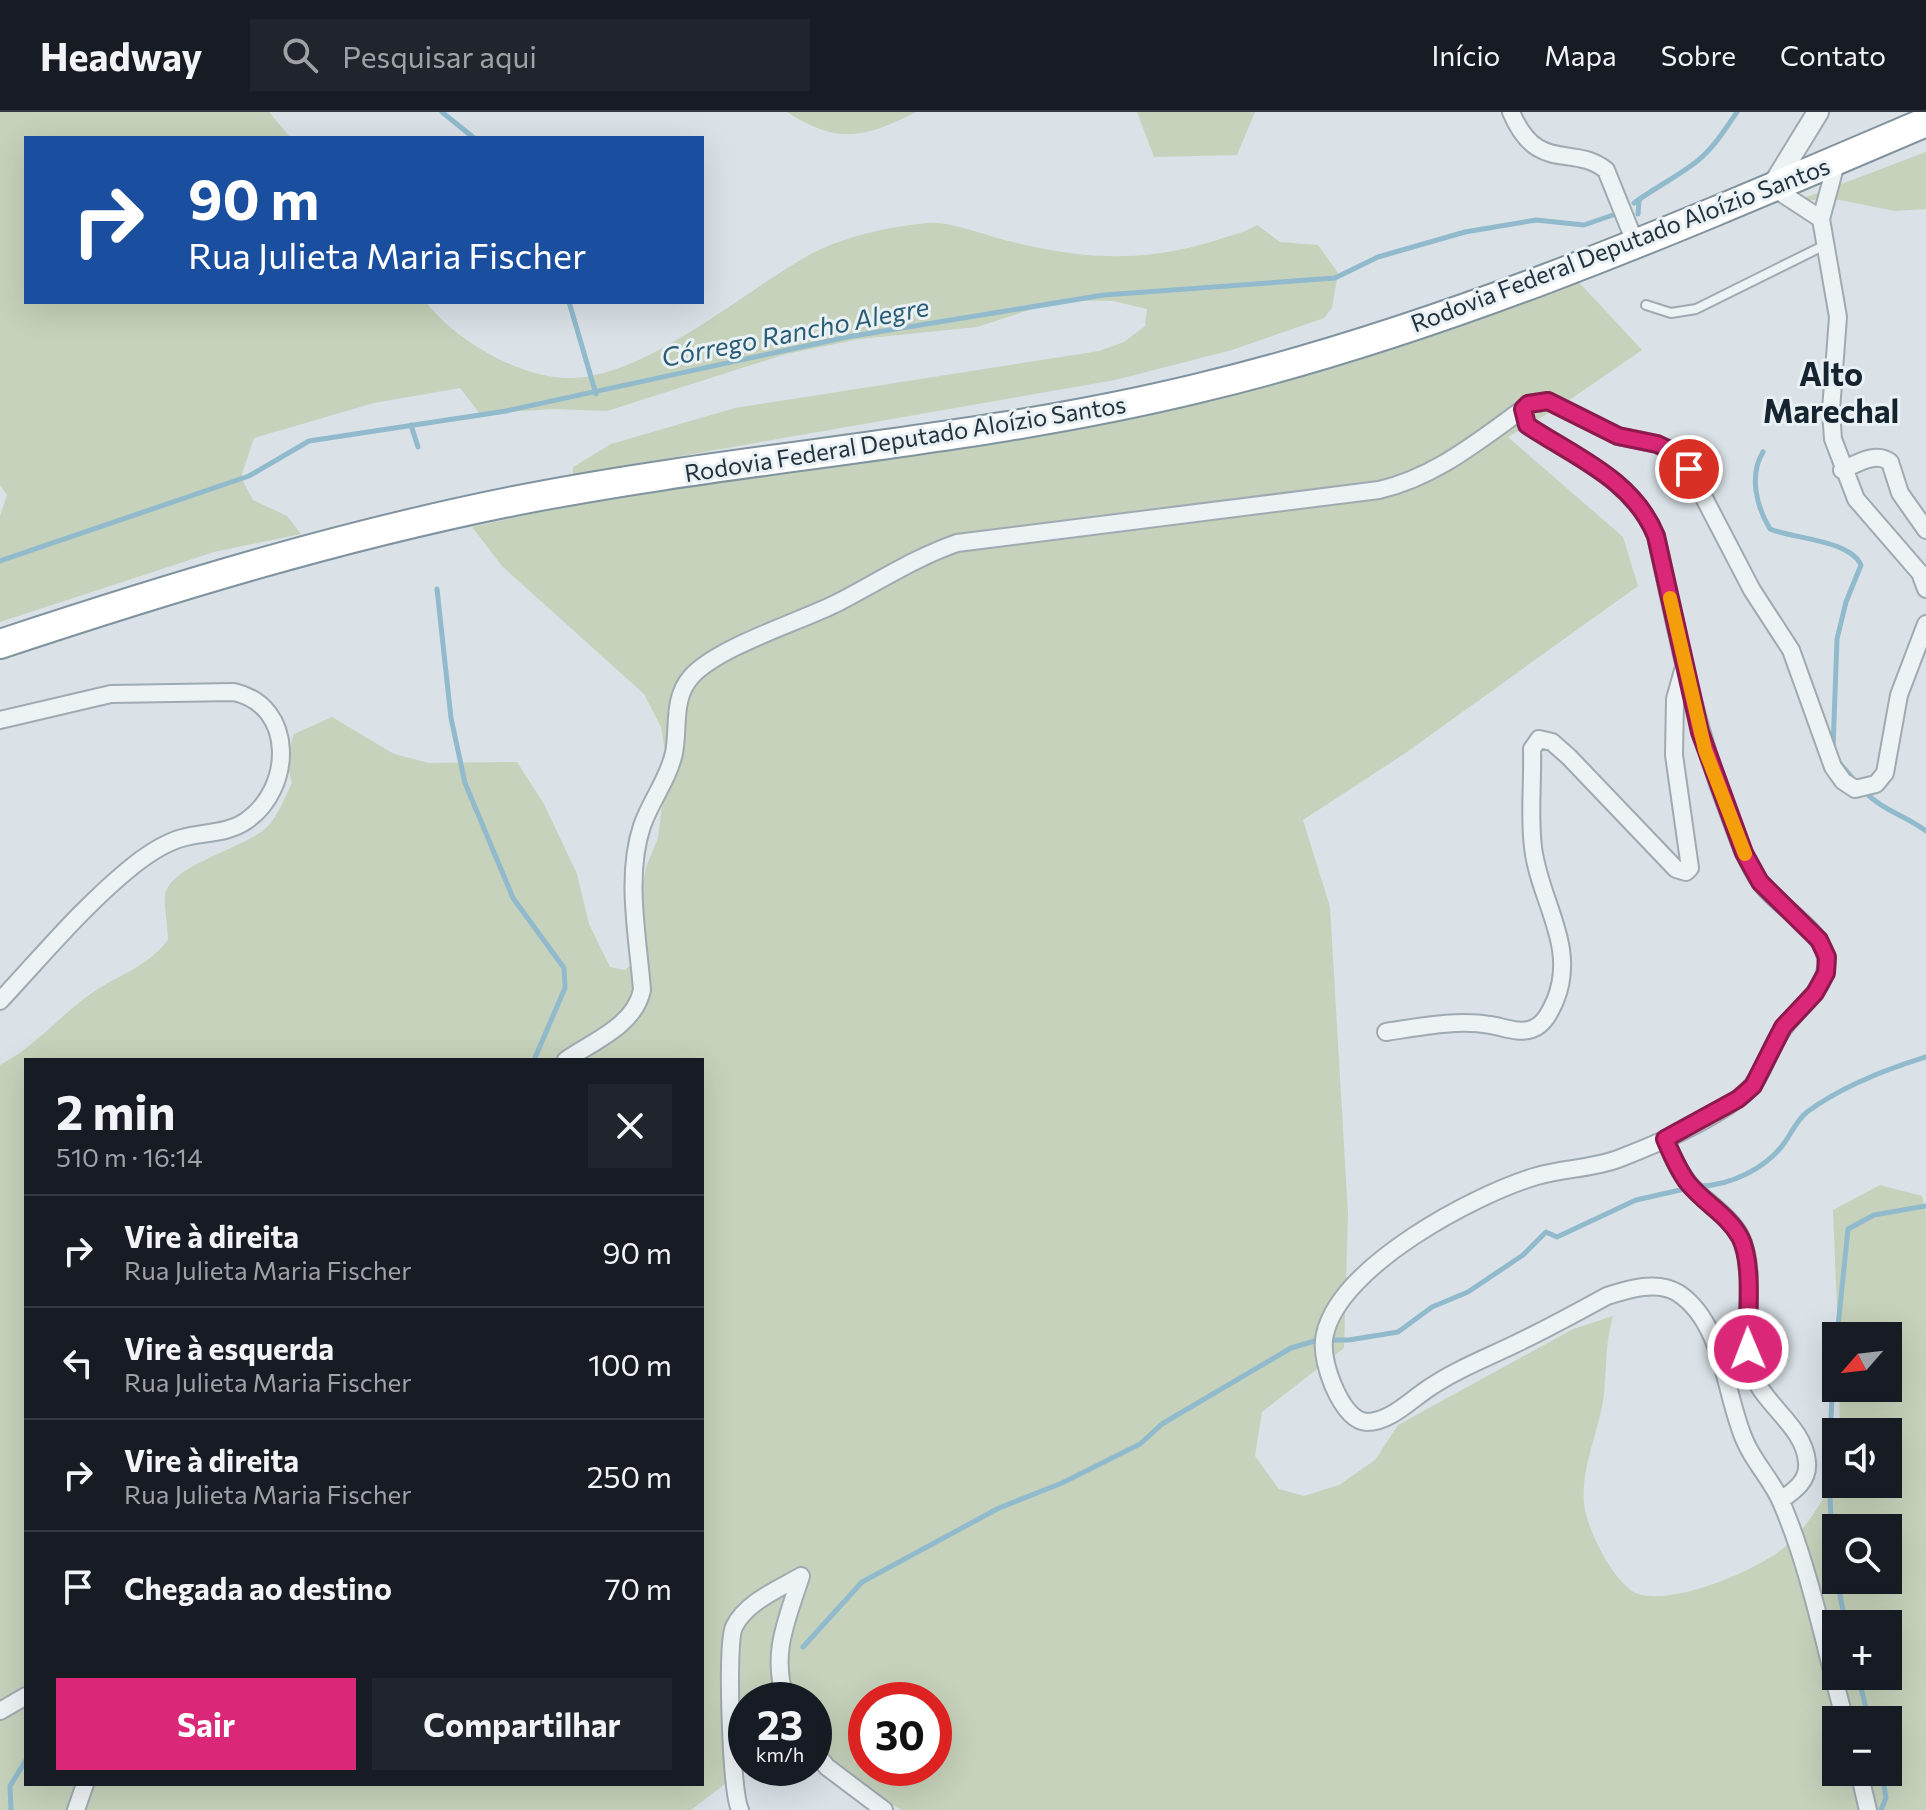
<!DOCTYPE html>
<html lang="pt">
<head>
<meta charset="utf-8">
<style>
	:root { --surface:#171b24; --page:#20242c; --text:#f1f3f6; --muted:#9ea1a6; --line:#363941; --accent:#db2777 }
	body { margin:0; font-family:Commissioner,sans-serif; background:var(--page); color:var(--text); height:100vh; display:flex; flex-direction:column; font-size:30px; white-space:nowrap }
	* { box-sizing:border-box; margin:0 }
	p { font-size:26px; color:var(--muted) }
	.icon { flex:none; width:44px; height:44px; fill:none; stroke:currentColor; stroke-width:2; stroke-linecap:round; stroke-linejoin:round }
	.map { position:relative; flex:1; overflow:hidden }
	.drawer { position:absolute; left:24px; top:946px; width:680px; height:728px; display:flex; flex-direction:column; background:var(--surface); border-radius:0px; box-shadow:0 8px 32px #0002 }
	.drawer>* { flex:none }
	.hud { position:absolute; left:24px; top:24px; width:680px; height:168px; border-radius:0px; box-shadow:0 8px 32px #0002; background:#1a4fa0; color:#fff; overflow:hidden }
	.needle { width:52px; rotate:242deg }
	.buttons { position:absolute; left:1822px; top:1210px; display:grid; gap:16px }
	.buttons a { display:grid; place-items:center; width:80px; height:80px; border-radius:0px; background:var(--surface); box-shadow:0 8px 32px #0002; font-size:40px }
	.speed { position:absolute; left:728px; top:1570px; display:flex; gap:16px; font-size:40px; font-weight:700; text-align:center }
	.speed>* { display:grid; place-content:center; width:104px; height:104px; border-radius:50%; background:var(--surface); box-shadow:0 8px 32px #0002; line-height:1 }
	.speed small { font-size:20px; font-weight:400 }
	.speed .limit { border:12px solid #d22; background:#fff; color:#111 }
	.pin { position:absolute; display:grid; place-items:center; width:68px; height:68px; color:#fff; margin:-34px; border:4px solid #fff; border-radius:50%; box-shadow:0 2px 8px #0007 }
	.me { position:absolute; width:88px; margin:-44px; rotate:359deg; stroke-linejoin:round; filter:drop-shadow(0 0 6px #0008) }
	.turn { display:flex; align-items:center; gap:28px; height:168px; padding:0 32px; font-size:36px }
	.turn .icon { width:104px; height:104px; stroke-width:2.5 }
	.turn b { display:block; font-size:56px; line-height:68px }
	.round { display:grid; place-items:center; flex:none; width:84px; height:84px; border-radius:0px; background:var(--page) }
	.overview { display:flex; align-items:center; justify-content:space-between; height:136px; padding:0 32px }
	h1 { font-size:48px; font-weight:700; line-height:60px }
	.action { display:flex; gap:16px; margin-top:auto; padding:16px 32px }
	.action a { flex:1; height:92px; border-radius:0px; background:var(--accent); color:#fff; font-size:32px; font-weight:700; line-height:92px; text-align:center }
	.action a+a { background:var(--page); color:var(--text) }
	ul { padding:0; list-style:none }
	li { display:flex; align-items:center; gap:24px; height:112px; padding:0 32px; border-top:2px solid var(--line) }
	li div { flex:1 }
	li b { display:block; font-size:30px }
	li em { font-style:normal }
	header { display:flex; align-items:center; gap:48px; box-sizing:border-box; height:112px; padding:0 40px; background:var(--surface); border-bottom:2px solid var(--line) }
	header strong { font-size:38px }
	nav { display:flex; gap:44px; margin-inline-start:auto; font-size:28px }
	.search { width:560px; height:72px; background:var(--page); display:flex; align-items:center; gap:20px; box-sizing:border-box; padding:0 28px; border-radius:0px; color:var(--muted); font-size:30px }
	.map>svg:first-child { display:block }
</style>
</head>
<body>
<header>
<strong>Headway</strong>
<div class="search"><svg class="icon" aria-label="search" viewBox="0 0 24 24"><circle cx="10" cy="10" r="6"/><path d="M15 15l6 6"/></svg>Pesquisar aqui</div>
<nav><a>Início</a><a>Mapa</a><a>Sobre</a><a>Contato</a></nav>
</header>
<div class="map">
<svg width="1926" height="1698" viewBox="0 0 1926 1698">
	<rect width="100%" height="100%" fill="#dae2e7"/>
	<path fill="#c6d2bb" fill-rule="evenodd" d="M0,0H269L291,26H26V190H426C456,229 521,267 571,266C647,265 745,178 811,142C844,124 889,115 927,111C947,108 988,124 1009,129C1084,148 1144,151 1217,128C1230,123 1245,121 1257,113L1280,130L1318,133L1338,161L1332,196L1324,206L1232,238L1115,268L573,363V355L611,332L735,296L1099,239L1124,230L1145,214L1147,197L1113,189L1060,188L977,215L860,227L786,242L607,299L553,297L480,302L460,276L374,291L254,326L241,365L253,388L287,404L301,422L214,440L0,510V404L7,383L0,373Z
		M787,0H916C865,26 838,33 787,0Z
		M1137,0H1255L1237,43L1154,45Z
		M1926,40V97L1895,99L1840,88H1799Z
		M1575,166L1642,238L1565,291L1508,325L1623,425L1638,474L1404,642L1303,708L1330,795L1348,1102L1344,1236L1262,1300L1255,1344L1279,1377L1304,1384L1339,1373L1375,1348L1398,1313L1573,1217L1613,1204C1605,1233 1607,1253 1604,1282C1600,1319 1576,1365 1586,1402C1591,1424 1616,1474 1638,1482C1675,1493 1752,1460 1781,1438C1804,1421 1822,1389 1836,1365V1372H1888V1320H1840L1839,1276H1888V1224H1838L1833,1098L1880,1073L1922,1084L1926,1101V1698H902L856,1674L814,1639V1588H746V1656H755L738,1662L691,1698H0V953C37,934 63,899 98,877C125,860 146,855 168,828C168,814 164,798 165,784C168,753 246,736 267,715C278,705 285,684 292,671L286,647L294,622L332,605L394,642L429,651L517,650L544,692L577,762L589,812L610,855L625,858L639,846L640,789L646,755L658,726L667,652L661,615L644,582L502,454L472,415L590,389L813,350L965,329ZM26,948H702V1672H26ZM1836,1416H1888V1468H1836ZM1836,1512H1888V1564H1836ZM866,1588H934V1656H866ZM1836,1608H1888V1660H1836Z"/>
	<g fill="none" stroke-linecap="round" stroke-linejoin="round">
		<path stroke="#91bacc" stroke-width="5" d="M442,0L474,26
			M1634,91C1653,77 1673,67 1692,53C1711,40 1724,19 1737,0
			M1638,102L1639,89
			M569,190L596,282
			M411,313L418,335
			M1763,340C1749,363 1756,394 1770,417C1794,427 1850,428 1861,453L1846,490L1837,527L1833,637
			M0,449L249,364L309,329L506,299L847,225L1104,183L1335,166L1378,145L1465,120L1536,108L1584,113L1613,103
			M437,477L451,606L465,671L513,786L564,856L565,876L534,948
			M1838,649L1855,669
			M1864,679C1883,699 1905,703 1926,719
			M1699,1074C1730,1074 1767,1056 1785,1030C1792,1020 1797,1008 1807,1000C1840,976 1887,957 1926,945
			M1837,1224L1848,1117L1874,1103L1926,1094
			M1836,1232C1828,1324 1824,1422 1846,1512
			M803,1535L862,1470L999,1396L1062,1371L1140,1332L1162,1312L1291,1236L1318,1228H1349L1398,1220L1432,1195L1468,1180L1523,1143L1546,1120L1557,1125L1636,1088L1689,1076
			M1858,1564L1869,1608
			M11,1698L10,1674L26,1648
			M1881,1698L1886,1686L1882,1660"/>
		<g stroke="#9faab1" stroke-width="12">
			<path id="service" d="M1646,193L1671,201L1696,197L1825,133"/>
		</g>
		<g stroke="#9faab1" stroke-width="20">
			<path id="minor" d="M1511,0C1538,63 1571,31 1606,58L1635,130
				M1837,48L1821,107L1838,205L1831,298L1833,327L1856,387L1920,461L1926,477
				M1772,75L1821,107
				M1842,358C1857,352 1875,339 1890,350L1900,381L1926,418
				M0,608L111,582L234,580C296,594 293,677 246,709C227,722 203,720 182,726C164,731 148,742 134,753C84,793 43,843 0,889
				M1386,920C1419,915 1457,907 1490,913C1504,915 1518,922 1532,917C1544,913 1550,900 1555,889C1578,834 1539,789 1533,735C1529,703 1533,670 1532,637L1539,627L1552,630L1569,645L1676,757L1686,760L1690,756L1674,643L1675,587L1684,555
				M566,948C594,929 635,913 642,878C638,825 625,765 642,714C651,688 668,668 674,641C679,615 672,587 691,565C717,535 799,510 837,491C878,470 914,446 957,431L1379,378C1435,365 1477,330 1523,297
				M1665,1027C1672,1044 1679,1061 1692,1075C1708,1092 1733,1106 1742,1128C1758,1168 1739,1216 1751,1257C1761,1292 1804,1313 1807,1350C1809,1369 1794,1379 1781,1388
				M0,1599L26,1584
				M1845,1608C1825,1537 1811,1460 1782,1392C1773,1369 1754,1351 1745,1329C1725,1285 1724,1211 1678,1181C1657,1168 1629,1177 1607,1184C1576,1201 1545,1218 1513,1233C1484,1247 1453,1259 1426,1278C1410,1289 1389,1310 1367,1310C1350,1309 1339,1287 1333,1273C1327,1258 1321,1238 1325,1222C1340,1154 1475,1082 1537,1064C1564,1056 1591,1057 1618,1047C1659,1031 1704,1012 1739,986C1764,968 1766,940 1783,917C1797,897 1822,881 1826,856C1832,821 1777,796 1760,770C1744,747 1736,720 1726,694C1693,607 1676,515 1656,424C1633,368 1575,345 1527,313L1523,297L1528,292L1548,289L1618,324L1657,332L1676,341L1689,357L1752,478L1791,538L1833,655L1843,669L1855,677L1876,672L1885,661L1899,583L1926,512
				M814,1639L827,1655L884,1698
				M1859,1660L1868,1698
				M76,1698L85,1672
				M740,1698C731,1680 726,1532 734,1515C746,1490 779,1477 801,1464C787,1508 770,1542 786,1588"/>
		</g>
		<g stroke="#9faab1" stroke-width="24">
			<path id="tertiary" d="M1772,75L1818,0"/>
		</g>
		<g stroke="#80939f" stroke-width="32">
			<path id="trunk" d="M0,532C169,476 339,424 514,389C741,344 974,331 1199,276C1450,216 1689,111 1926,10"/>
		</g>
		<use href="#service" stroke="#edf2f5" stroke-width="8"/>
		<use href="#minor" stroke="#edf2f5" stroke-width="16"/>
		<use href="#tertiary" stroke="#edf2f5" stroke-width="20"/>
		<use href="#trunk" stroke="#fff" stroke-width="28"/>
	</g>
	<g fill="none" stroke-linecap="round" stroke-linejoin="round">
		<g stroke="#8e194d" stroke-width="20">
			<path id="route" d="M1689,357L1676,341L1657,332L1618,324L1548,289L1528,292L1523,297L1527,313C1575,345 1633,367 1656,424L1700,620L1744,741L1760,770L1819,828L1827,845L1826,861L1815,881L1783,915L1753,974L1738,987L1665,1027C1672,1043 1678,1058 1688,1071C1704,1091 1728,1103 1740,1125C1754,1151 1747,1208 1748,1237"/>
		</g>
		<use href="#route" stroke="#db2777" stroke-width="14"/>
		<path stroke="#f59e0b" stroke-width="14" d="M1670,486L1705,638L1745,742"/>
	</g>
	<g text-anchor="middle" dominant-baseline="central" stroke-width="6" stroke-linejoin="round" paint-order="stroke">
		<g font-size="24" fill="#23333e" stroke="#eaf1f5">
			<text transform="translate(1620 132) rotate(-21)">Rodovia Federal Deputado Aloízio Santos</text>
			<text transform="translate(905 326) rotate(-9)">Rodovia Federal Deputado Aloízio Santos</text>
		</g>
		<g font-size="26" font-style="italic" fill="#295d76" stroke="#eaf1f5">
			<text transform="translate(795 219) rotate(-11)">Córrego Rancho Alegre</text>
		</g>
		<g font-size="32" font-weight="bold" fill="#16242f" stroke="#eaf1f5">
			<text x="1831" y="261">Alto<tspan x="1831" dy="37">Marechal</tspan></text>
		</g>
	</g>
</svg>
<div class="buttons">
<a><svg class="needle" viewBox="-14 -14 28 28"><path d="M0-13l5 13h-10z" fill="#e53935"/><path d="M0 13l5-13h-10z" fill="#9ea1a6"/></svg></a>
<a><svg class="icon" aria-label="sound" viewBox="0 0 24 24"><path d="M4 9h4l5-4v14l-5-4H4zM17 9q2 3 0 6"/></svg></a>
<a><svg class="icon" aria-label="search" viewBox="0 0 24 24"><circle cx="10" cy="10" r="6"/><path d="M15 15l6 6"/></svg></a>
<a>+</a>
<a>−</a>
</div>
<div class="speed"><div>23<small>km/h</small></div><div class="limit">30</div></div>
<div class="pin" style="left:1689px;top:357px;background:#d93025"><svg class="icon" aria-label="arrive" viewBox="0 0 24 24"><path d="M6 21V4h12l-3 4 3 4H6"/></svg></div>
<svg class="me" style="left:1748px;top:1237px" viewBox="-20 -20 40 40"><circle r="17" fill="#db2777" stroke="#fff" stroke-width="3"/><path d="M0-11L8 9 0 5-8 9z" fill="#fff"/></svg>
<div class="hud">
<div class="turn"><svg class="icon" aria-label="right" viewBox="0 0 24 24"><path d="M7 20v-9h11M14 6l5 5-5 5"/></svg><div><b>90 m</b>Rua Julieta Maria Fischer</div></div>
</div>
<section class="drawer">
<div class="overview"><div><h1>2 min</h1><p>510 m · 16:14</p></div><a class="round"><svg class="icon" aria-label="close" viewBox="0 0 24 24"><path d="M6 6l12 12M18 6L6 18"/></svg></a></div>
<ul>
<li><svg class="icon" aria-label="right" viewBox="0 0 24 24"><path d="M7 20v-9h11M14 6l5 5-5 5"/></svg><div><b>Vire à direita</b><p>Rua Julieta Maria Fischer</p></div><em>90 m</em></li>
<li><svg class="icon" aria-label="left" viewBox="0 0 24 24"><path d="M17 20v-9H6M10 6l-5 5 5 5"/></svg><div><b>Vire à esquerda</b><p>Rua Julieta Maria Fischer</p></div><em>100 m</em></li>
<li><svg class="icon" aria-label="right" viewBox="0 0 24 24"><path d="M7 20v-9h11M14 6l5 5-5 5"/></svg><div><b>Vire à direita</b><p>Rua Julieta Maria Fischer</p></div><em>250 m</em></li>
<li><svg class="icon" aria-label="arrive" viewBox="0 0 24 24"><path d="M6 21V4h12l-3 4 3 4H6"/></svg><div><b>Chegada ao destino</b></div><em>70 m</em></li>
</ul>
<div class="action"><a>Sair</a><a>Compartilhar</a></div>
</section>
</div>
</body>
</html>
